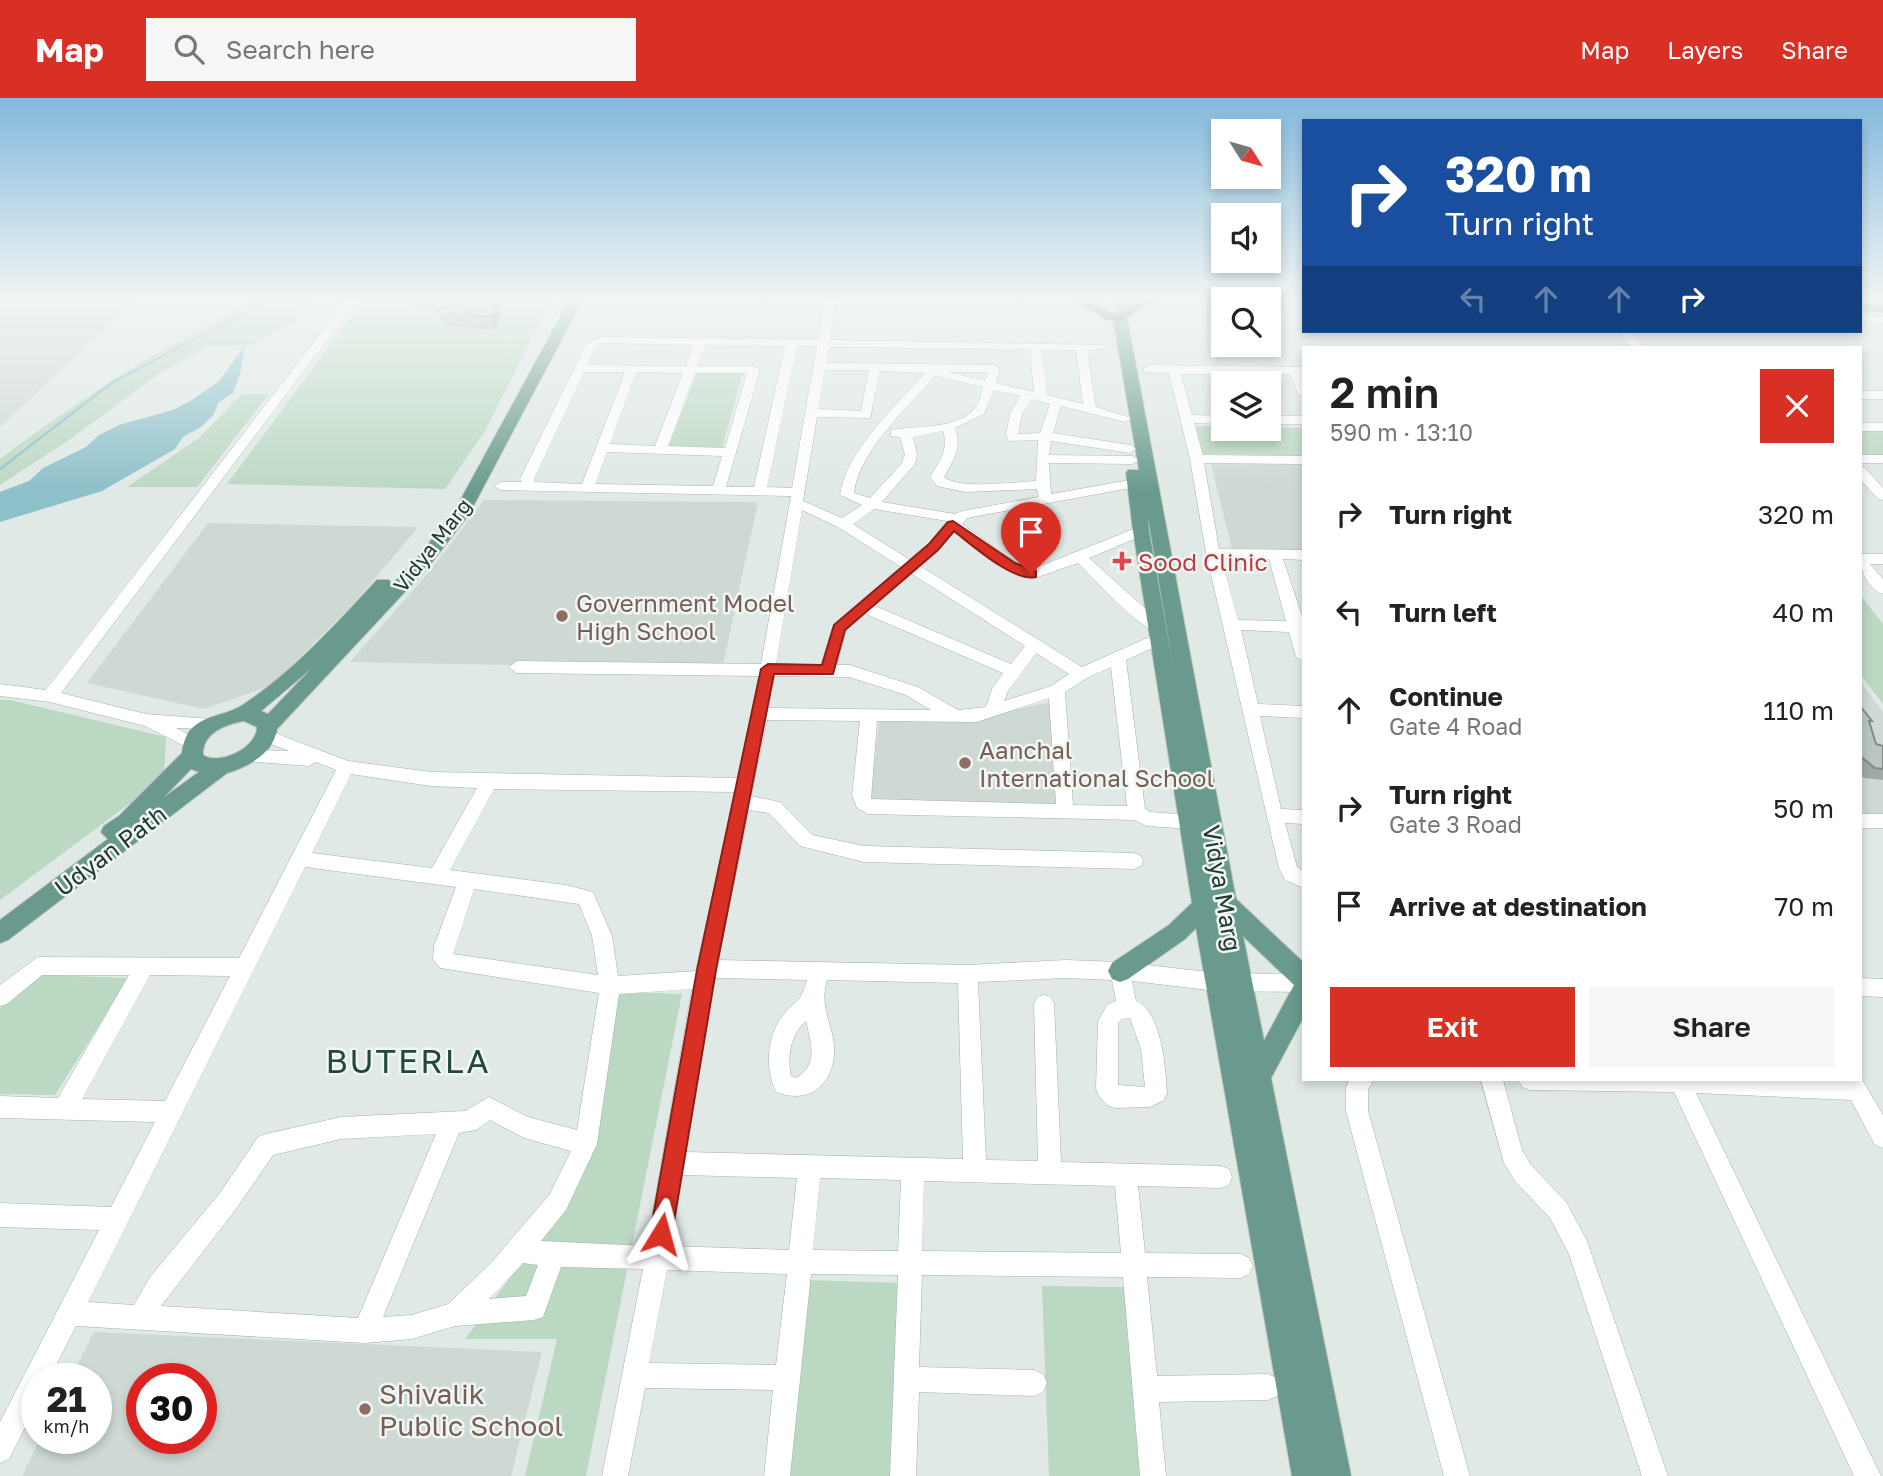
<!DOCTYPE html>
<html lang="en">
<head>
<meta charset="utf-8">
<style>
	:root { --surface:#fff; --page:#f6f6f6; --text:#222; --muted:#767676; --accent:#d93025 }
	body { margin:0; font-family:"Golos Text",sans-serif; background:var(--page); color:var(--text); height:100vh; display:flex; flex-direction:column; font-size:26px; white-space:nowrap }
	* { box-sizing:border-box; margin:0 }
	p { font-size:23px; color:var(--muted) }
	.icon { flex:none; width:38px; height:38px; fill:none; stroke:currentColor; stroke-width:2; stroke-linecap:round; stroke-linejoin:round }
	.map { position:relative; flex:1; overflow:hidden }
	.panel { position:absolute; left:1302px; top:248px; width:560px; height:735px; display:flex; flex-direction:column; background:var(--surface); border-radius:0px; box-shadow:0 4px 10px #0003 }
	.panel>* { flex:none }
	.banner { position:absolute; left:1302px; top:21px; width:560px; height:214px; border-radius:0px; box-shadow:0 4px 10px #0003; background:#1a4fa0; color:#fff; overflow:hidden }
	.needle { width:46px; rotate:127deg }
	.controls { position:absolute; left:1211px; top:21px; display:grid; gap:14px }
	.controls a { display:grid; place-items:center; width:70px; height:70px; border-radius:0px; background:var(--surface); box-shadow:0 4px 10px #0003; font-size:35px }
	.speed { position:absolute; left:21px; top:1265px; display:flex; gap:14px; font-size:35px; font-weight:700; text-align:center }
	.speed>* { display:grid; place-content:center; width:91px; height:91px; border-radius:50%; background:var(--surface); box-shadow:0 4px 10px #0003; line-height:1 }
	.speed small { font-size:18px; font-weight:400 }
	.speed .limit { border:10px solid #d22; background:#fff; color:#111 }
	.pin { position:absolute; display:grid; place-items:center; width:60px; height:60px; color:#fff; margin:-72px -30px; border-radius:50% 50% 50% 0; rotate:-45deg; box-shadow:0 0 7px #0007 }
	.pin .icon { rotate:45deg }
	.me { position:absolute; width:77px; margin:-38px; rotate:8deg; stroke-linejoin:round; filter:drop-shadow(0 0 5px #0008) }
	.turn { display:flex; align-items:center; gap:24px; height:147px; padding:0 28px; font-size:32px }
	.turn .icon { width:91px; height:91px; stroke-width:2.5 }
	.turn b { display:block; font-size:49px; line-height:60px }
	.lanes { display:flex; align-items:center; height:66px; padding:0 28px; background:#0003; justify-content:center; gap:35px; direction:ltr }
	.lanes .off { opacity:.35 }
	.round { display:grid; place-items:center; flex:none; width:74px; height:74px; border-radius:0px; background:var(--page) }
	.overview { display:flex; align-items:center; justify-content:space-between; height:119px; padding:0 28px }
	h1 { font-size:42px; font-weight:600; line-height:52px }
	.action { display:flex; gap:14px; margin-top:auto; padding:14px 28px }
	.action a { flex:1; height:80px; border-radius:0px; background:var(--accent); color:#fff; font-size:28px; font-weight:600; line-height:80px; text-align:center }
	.action a+a { background:var(--page); color:var(--text) }
	ul { padding:0; list-style:none }
	li { display:flex; align-items:center; gap:21px; height:98px; padding:0 28px }
	li div { flex:1 }
	li b { display:block; font-size:26px }
	li em { font-style:normal }
	header { display:flex; align-items:center; gap:42px; box-sizing:border-box; height:98px; padding:0 35px; background:var(--accent); color:#fff }
	header strong { font-size:33px }
	nav { display:flex; gap:38px; margin-inline-start:auto; font-size:24px }
	.search { width:490px; height:63px; background:var(--page); display:flex; align-items:center; gap:18px; box-sizing:border-box; padding:0 24px; border-radius:0px; color:var(--muted); font-size:26px }
	.map>svg:first-child { display:block }
</style>
</head>
<body>
<header>
<strong>Map</strong>
<div class="search"><svg class="icon" aria-label="search" viewBox="0 0 24 24"><circle cx="10" cy="10" r="6"/><path d="M15 15l6 6"/></svg>Search here</div>
<nav><a>Map</a><a>Layers</a><a>Share</a></nav>
</header>
<div class="map">
<svg width="1883" height="1378" viewBox="0 0 1883 1378">
	<rect width="100%" height="100%" fill="#e0e9e5"/>
	<path fill="#ced9d4" fill-rule="evenodd" d="M0,201H137L0,329Z
		M1211,365H1304V453L1232,452Z
		M484,402L758,404L722,571L350,564L430,473Z
		M208,425L418,429L357,502L272,587L204,611L87,585Z
		M1860,583L1883,614V719H1860Z
		M1051,604L1058,710L870,708L879,622L984,618Z
		M94,1234L542,1254L511,1378H22L40,1341L96,1340V1281H70ZM142,1281H201V1340H142Z"/>
	<path fill="#bbd8c3" d="M256,201H309L297,213L299,219L253,247L208,249L161,274L72,340L0,387V361C79,302 158,249 249,208Z
		M365,201H552L485,333L445,391L227,386Z
		M697,274L743,275L722,350L668,349Z
		M242,296H269L197,389H127L199,340Z
		M1196,328L1304,330V358L1202,356Z
		M1860,331H1883V357H1864L1860,353Z
		M1860,497L1883,526V606L1860,576Z
		M0,602H10L166,639L164,680L0,802Z
		M39,877L129,880L55,997L0,996V910Z
		M602,893L682,896L586,1378H525L557,1241H465L574,1092Z
		M803,1182L905,1185L896,1378H783Z
		M1042,1188L1127,1189L1144,1378H1049Z"/>
	<path fill="#8dc0c9" d="M245,247L240,277L233,295L218,305L214,316L201,329L183,339L175,351L102,393L0,424V394L29,383L43,370L86,349L99,337L119,327L173,312L192,302L219,283Z"/>
	<g fill="none" stroke-linecap="round" stroke-linejoin="round">
		<path stroke="#8dc0c9" stroke-width="2.5" d="M0,371L113,284L272,201"/>
		<g stroke="#a4b0ac" stroke-width="1">
			<path id="minor" d="M347,201H358L61,595L146,616L210,621L218,627L216,631L176,630L198,642L200,646L198,650L192,652L145,628L50,604L0,598V586L46,592Z
				M826,201H836L830,242L1105,247V251L1087,252L1096,309L1131,320L1125,324L1061,308L1053,335L1130,347L1136,351L1130,355L1051,343L1049,357L1132,358L1139,362L1132,366L1049,365L1051,396L1136,381L1143,385L1141,388L967,420L962,426L1016,465L1033,471L1136,430H1146V436L1089,460L1167,530L1164,534C1145,539 1093,479 1078,465L1032,481L1006,471L954,434L920,468L1082,569L1156,536H1166L1169,540L1166,544L1126,562L1145,711L1150,714L1191,717L1197,719L1200,724L1197,729L1191,731L1147,728L1134,722L868,716L857,710L852,697L860,623L767,622L751,698L780,704L812,737L864,748L1134,755L1141,758L1143,763L1141,768L1134,771L864,764L800,748L769,715L749,712L718,862L968,867L1066,862L1120,864L1217,875L1304,876V894L1217,893L1132,883L1136,903C1161,912 1166,971 1167,995L1164,1002L1150,1009L1115,1010L1107,1007L1099,998L1096,991L1098,923L1108,906L1116,903L1112,882L1066,880L978,884L986,1062L1038,1063L1034,906L1037,899L1044,897L1051,899L1054,906L1061,1064L1221,1068L1229,1071L1232,1079L1229,1087L1221,1090L1138,1088L1145,1155L1241,1156L1249,1160L1253,1168L1249,1176L1241,1180L1147,1179L1157,1278L1268,1276L1277,1280L1281,1289L1277,1298L1268,1302L1159,1304L1166,1378H1140L1123,1179L922,1177L919,1269L1034,1272L1043,1276L1047,1285L1043,1294L1034,1298L919,1294L916,1378H890L898,1177L811,1176L790,1378H764L773,1292L645,1290L628,1378H602L643,1171L561,1169L543,1219L534,1222L455,1228L412,1241L365,1245L76,1228L49,1281H37V1306L9,1361L0,1365V1324L99,1132L0,1129V1105L111,1109L155,1024L0,1020V998L58,1000L129,877H42L7,906L0,908V887L38,859L239,860L336,672L316,664L309,668L244,663L241,658L244,653L250,652L289,653L261,642L259,638L267,632L348,663L431,674L738,680L759,578L517,575L509,569L517,563L761,566L791,398L501,392L494,388L501,384H522L520,381L586,246L601,239L818,242ZM603,245L693,247L686,268L587,267L595,250ZM705,247L785,248L754,389H726L760,272L754,268H697ZM797,248H817L792,390L767,389ZM829,249L1030,251L1034,294L996,285L1000,271L994,267L826,265ZM1041,252H1076L1083,306L1047,297ZM825,272H869L861,313L818,311ZM880,273L925,275C896,308 846,353 840,397L862,407L842,420L803,403L817,319L870,320ZM584,274H625L582,386L535,384L534,381ZM636,274L683,275L655,348L610,346ZM948,274H988L985,283ZM695,275H747L725,350L668,348ZM935,278L983,289C981,296 980,305 975,310C960,331 913,328 891,332V338L900,339L905,357L902,365L870,400L854,395C858,354 909,308 935,278ZM994,292L1020,298L1010,316L1006,336L1009,343L1038,342L1036,383C1014,384 960,392 944,379C954,361 962,350 955,330L984,316ZM1031,301L1050,306L1040,335L1018,336L1022,316ZM943,333C949,351 940,363 930,379L937,388L965,394L1037,391L1039,399L962,413L955,416L882,404L915,366L917,357L913,339ZM607,354L722,358L713,388L595,386ZM874,411L947,423L929,446L910,462L853,426ZM802,412L838,429L901,469L834,526L821,567L776,566ZM912,476L1025,548L1011,566L875,508ZM866,516L1003,575L992,591L986,609L958,612L918,589L850,567H837L846,532ZM1036,555L1069,576L1051,588L1004,603L1008,593ZM1111,569L1127,708L1073,707L1065,594L1087,580ZM775,578L849,579L906,597L931,612L769,610ZM1049,600L1056,706L871,701L877,623L977,624ZM351,676L431,688L477,690L432,770L312,755ZM494,691L735,694L696,873L618,878L612,838L593,794L566,787L450,772ZM305,769L456,789L434,848L433,861L440,870L599,895L577,1032L528,1019L489,999L465,1013L341,1019L266,1036L258,1039L220,1095L150,1179L134,1207L88,1204ZM474,791L579,806L592,838L598,877L453,856ZM150,877L230,878L165,1003L82,1001ZM715,880L807,882C799,908 799,898 784,916C766,938 765,970 776,994C806,1006 831,990 834,957C836,929 818,913 827,882L958,885L963,1061L686,1054ZM692,891L647,1148L541,1143L566,1112L597,1046L619,896ZM1130,920L1141,951L1145,989L1118,987V925L1122,921ZM806,923C811,944 819,967 796,980L791,978C787,959 790,937 806,923ZM490,1022L524,1040L571,1053L550,1096L491,1165L448,1206L412,1217L383,1219L459,1035L476,1032ZM436,1036L358,1220L161,1208L236,1111L273,1057L341,1041ZM682,1077L797,1080L789,1152L671,1148ZM820,1080L901,1082L898,1153L813,1152ZM924,1083L1115,1088L1121,1155L922,1153ZM523,1165L538,1167L526,1198L489,1201ZM667,1172L787,1176L776,1267L649,1265Z
				M1860,218L1883,219V225L1860,224Z
				M1619,233H1630L1643,250H1631Z
				M1149,267L1304,269V300L1298,296L1290,276H1181L1192,317L1223,318V326L1194,325L1203,357L1304,358V366L1204,365L1219,451L1304,452V462L1283,461L1304,524V564L1296,559L1289,534L1241,532L1258,606L1304,608V620L1260,618L1281,711L1304,712V726L1285,725L1297,769L1304,774V790L1285,782L1279,770L1206,455L1190,361L1169,275L1145,274L1143,271ZM1221,460L1269,461L1286,523L1238,522Z
				M1860,293H1883V301H1860Z
				M1269,318H1304V326H1269Z
				M1860,325H1883V333H1860Z
				M1860,357H1883V365H1860Z
				M1860,369L1865,370L1883,390V402L1878,401L1860,381Z
				M1860,456H1883V466H1870L1883,481V496C1867,490 1860,472 1860,456Z
				M1860,716H1883V730H1860Z
				M1860,880L1883,881V899L1860,898Z
				M1860,978L1883,1017V1050L1875,1047L1851,1002L1696,995L1881,1378H1854L1674,994L1530,992L1522,989L1519,982H1860Z
				M1349,982H1373L1368,992V1013L1470,1378H1444L1346,1013V989Z
				M1481,982H1503L1522,1052L1531,1067L1566,1104L1587,1143L1668,1378H1642L1569,1156L1550,1120L1515,1083L1504,1065Z"/>
		</g>
		<g stroke="#bdc3c2" stroke-width="2">
			<path id="major" d="M570,201H583L468,418L429,468L277,631C274,655 248,669 227,675L8,842L0,845V822L108,741L101,734L104,728L119,718L182,655C187,615 218,622 241,608C292,575 336,526 377,482H389L392,487L417,460L455,412ZM312,570L268,616L261,613ZM244,623L257,629C257,650 219,668 203,657C202,635 226,626 244,623ZM191,671L199,674L163,700Z
				M1115,201H1129L1127,220L1236,801L1304,865V918L1271,980L1351,1378H1292L1196,830L1185,841L1128,881L1120,884L1112,881L1108,873L1112,865L1169,827L1192,805L1133,433L1126,375L1128,372H1139L1113,220ZM1148,419L1174,573L1149,433ZM1243,838L1294,887L1264,943Z"/>
		</g>
		<g stroke="#bdc3c2" stroke-width="2">
			<path id="highway" d="M1071,201H1087L1116,217L1139,201H1154L1120,224L1105,221Z
				M1860,205L1883,206V214L1860,213Z"/>
		</g>
		<use href="#minor" fill="#fff" fill-rule="evenodd"/>
		<use href="#major" fill="#699a8d" fill-rule="evenodd"/>
		<use href="#highway" fill="#326157" fill-rule="evenodd"/>
	</g>
	<path fill="#9faaa6" d="M415,201H483L480,203L497,201L501,213L496,231L478,232L477,230L443,228L438,215L416,210L413,204Z
		M1860,608L1872,623L1870,625L1876,646L1883,648V682L1864,680L1860,677Z"/>
	<path fill="#828b87" d="M462,201H483L467,211L445,210Z
		M496,201H497L501,213L496,231L491,218Z"/>
	<path fill="#b9c6c1" stroke="#828b87" stroke-width="2" d="M415,201H462L448,209L442,210L413,204Z
		M488,201H496L491,218L473,219L474,216L438,214V211Z
		M1860,608L1872,623H1869L1876,646L1883,648V671L1875,670L1860,658Z"/>
	<linearGradient id="sky" x2="0" y2="1"><stop stop-color="#83b9dc"/><stop offset="0.51" stop-color="#f1f5f3"/><stop offset="1" stop-color="#f1f5f3" stop-opacity="0"/></linearGradient>
	<rect width="1883" height="394" fill="url(#sky)"/>
	<path fill="#d93025" stroke="#8d1f18" stroke-width="2" d="M953,423L1015,465L1036,473V479C1013,484 972,447 954,433L938,452L845,532L833,576H774L716,872L672,1136L669,1143L661,1146L653,1143L650,1136L697,872L761,571L768,566L822,567L834,527L929,446L948,424Z"/>
	<path fill="#e0444e" stroke="#f0f6f3" stroke-width="2.5" d="M1118.5 452.5h7v7h7v7h-7v7h-7v-7h-7v-7h7z"/>
	<g fill="#8d6e63" stroke="#f0f6f3" stroke-width="2.5">
		<circle cx="562" cy="518" r="7"/>
		<circle cx="965" cy="665" r="7"/>
		<circle cx="365" cy="1311" r="7"/>
	</g>
	<g text-anchor="middle" dominant-baseline="central" stroke-width="5" stroke-linejoin="round" paint-order="stroke">
		<g font-size="21" fill="#233832" stroke="#f0f6f3">
			<text transform="translate(432 447) rotate(-52)">Vidya Marg</text>
		</g>
		<g font-size="24" fill="#be3a42" stroke="#f0f6f3" text-anchor="start">
			<text x="1138" y="463">Sood Clinic</text>
		</g>
		<g font-size="24" fill="#785e54" stroke="#f0f6f3" text-anchor="start">
			<text x="576" y="504">Government Model<tspan x="576" dy="28">High School</tspan></text>
			<text x="979" y="651">Aanchal<tspan x="979" dy="28">International School</tspan></text>
		</g>
		<g font-size="24" fill="#233832" stroke="#f0f6f3">
			<text transform="translate(110 752) rotate(-37)">Udyan Path</text>
			<text transform="translate(1223 790) rotate(80)">Vidya Marg</text>
		</g>
		<g font-size="28" fill="#785e54" stroke="#f0f6f3" text-anchor="start">
			<text x="379" y="1295">Shivalik<tspan x="379" dy="32">Public School</tspan></text>
		</g>
		<g font-size="33" letter-spacing="2" fill="#21473e" stroke="#f0f6f3">
			<text x="408" y="962">BUTERLA</text>
		</g>
	</g>
</svg>
<div class="controls">
<a><svg class="needle" viewBox="-14 -14 28 28"><path d="M0-13l5 13h-10z" fill="#e53935"/><path d="M0 13l5-13h-10z" fill="#767676"/></svg></a>
<a><svg class="icon" aria-label="sound" viewBox="0 0 24 24"><path d="M4 9h4l5-4v14l-5-4H4zM17 9q2 3 0 6"/></svg></a>
<a><svg class="icon" aria-label="search" viewBox="0 0 24 24"><circle cx="10" cy="10" r="6"/><path d="M15 15l6 6"/></svg></a>
<a><svg class="icon" aria-label="layers" viewBox="0 0 24 24"><path d="M12 4l9 5-9 5-9-5zM3 14l9 5 9-5"/></svg></a>
</div>
<div class="speed"><div>21<small>km/h</small></div><div class="limit">30</div></div>
<div class="pin" style="left:1031px;top:476px;background:#d93025"><svg class="icon" aria-label="arrive" viewBox="0 0 24 24"><path d="M6 21V4h12l-3 4 3 4H6"/></svg></div>
<svg class="me" style="left:661px;top:1136px" viewBox="-20 -20 40 40"><path d="M0-17L14 15 0 8-14 15z" fill="#d93025" stroke="#fff" stroke-width="4"/></svg>
<div class="banner">
<div class="turn"><svg class="icon" aria-label="right" viewBox="0 0 24 24"><path d="M7 20v-9h11M14 6l5 5-5 5"/></svg><div><b>320 m</b>Turn right</div></div>
<div class="lanes"><svg class="icon off" aria-label="left" viewBox="0 0 24 24"><path d="M17 20v-9H6M10 6l-5 5 5 5"/></svg><svg class="icon off" aria-label="ahead" viewBox="0 0 24 24"><path d="M12 20V5M6 11l6-6 6 6"/></svg><svg class="icon off" aria-label="ahead" viewBox="0 0 24 24"><path d="M12 20V5M6 11l6-6 6 6"/></svg><svg class="icon" aria-label="right" viewBox="0 0 24 24"><path d="M7 20v-9h11M14 6l5 5-5 5"/></svg></div>
</div>
<section class="panel">
<div class="overview"><div><h1>2 min</h1><p>590 m · 13:10</p></div><a class="round" style="background:#d93025;color:#fff"><svg class="icon" aria-label="close" viewBox="0 0 24 24"><path d="M6 6l12 12M18 6L6 18"/></svg></a></div>
<ul>
<li><svg class="icon" aria-label="right" viewBox="0 0 24 24"><path d="M7 20v-9h11M14 6l5 5-5 5"/></svg><div><b>Turn right</b></div><em>320 m</em></li>
<li><svg class="icon" aria-label="left" viewBox="0 0 24 24"><path d="M17 20v-9H6M10 6l-5 5 5 5"/></svg><div><b>Turn left</b></div><em>40 m</em></li>
<li><svg class="icon" aria-label="ahead" viewBox="0 0 24 24"><path d="M12 20V5M6 11l6-6 6 6"/></svg><div><b>Continue</b><p>Gate 4 Road</p></div><em>110 m</em></li>
<li><svg class="icon" aria-label="right" viewBox="0 0 24 24"><path d="M7 20v-9h11M14 6l5 5-5 5"/></svg><div><b>Turn right</b><p>Gate 3 Road</p></div><em>50 m</em></li>
<li><svg class="icon" aria-label="arrive" viewBox="0 0 24 24"><path d="M6 21V4h12l-3 4 3 4H6"/></svg><div><b>Arrive at destination</b></div><em>70 m</em></li>
</ul>
<div class="action"><a>Exit</a><a>Share</a></div>
</section>
</div>
</body>
</html>
